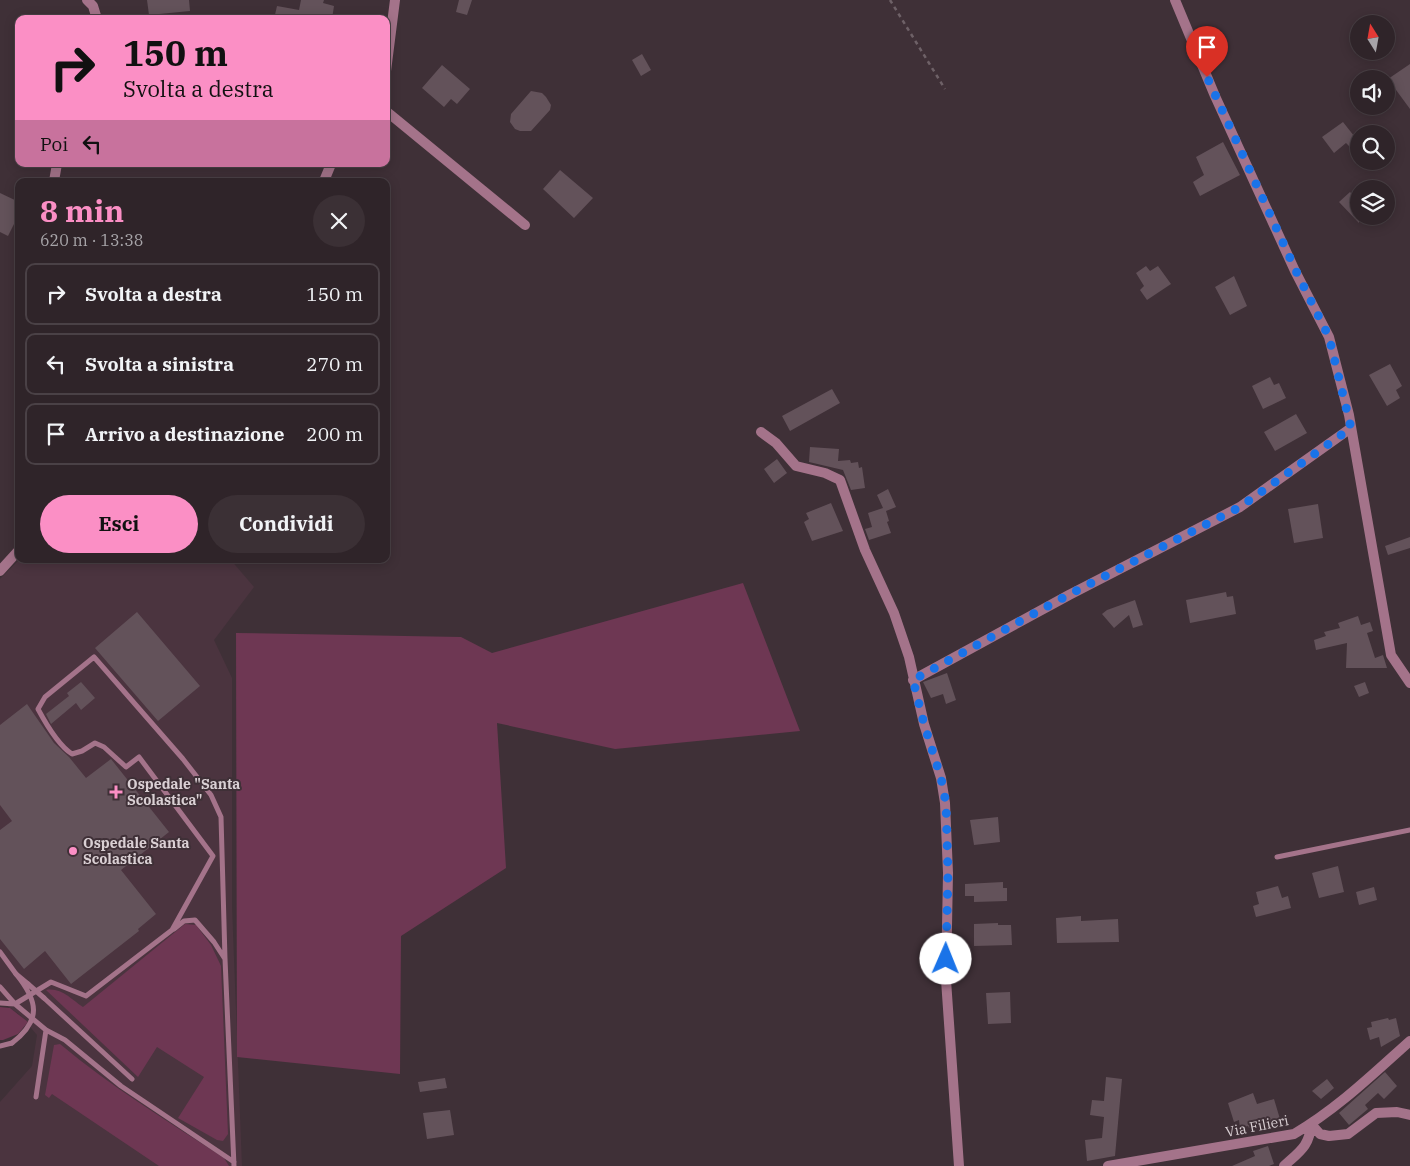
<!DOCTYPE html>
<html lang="it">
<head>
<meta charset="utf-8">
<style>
	:root { --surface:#2f2429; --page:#3b3035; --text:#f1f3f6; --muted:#a7a4a8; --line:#4a4146; --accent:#fb8fc5 }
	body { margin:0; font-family:"IBM Plex Serif",serif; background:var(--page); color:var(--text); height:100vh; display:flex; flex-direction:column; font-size:19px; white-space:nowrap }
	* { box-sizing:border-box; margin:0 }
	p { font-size:16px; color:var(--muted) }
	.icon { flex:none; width:28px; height:28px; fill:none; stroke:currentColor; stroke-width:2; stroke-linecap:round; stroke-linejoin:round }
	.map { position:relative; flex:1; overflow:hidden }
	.details { position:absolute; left:15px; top:178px; width:375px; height:385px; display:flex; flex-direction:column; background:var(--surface); border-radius:10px; box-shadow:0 2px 12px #0003,0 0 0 1px var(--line) }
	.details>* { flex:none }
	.guide { position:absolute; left:15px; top:15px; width:375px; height:152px; border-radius:10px; box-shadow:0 2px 12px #0003,0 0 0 1px var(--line); background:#fb8fc5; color:#111; overflow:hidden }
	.needle { width:32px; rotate:349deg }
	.fabs { position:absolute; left:1350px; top:15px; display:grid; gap:10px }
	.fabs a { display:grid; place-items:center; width:45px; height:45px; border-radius:50%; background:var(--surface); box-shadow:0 2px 12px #0003,0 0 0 1px var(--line); font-size:25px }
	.pin { position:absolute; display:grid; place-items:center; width:42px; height:42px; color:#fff; margin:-51px -21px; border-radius:50% 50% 50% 0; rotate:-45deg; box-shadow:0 0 5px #0007 }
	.pin .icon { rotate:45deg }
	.me { position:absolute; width:55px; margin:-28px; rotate:1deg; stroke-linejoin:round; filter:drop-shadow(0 0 4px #0008) }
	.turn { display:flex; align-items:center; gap:18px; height:105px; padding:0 25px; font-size:22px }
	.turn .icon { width:65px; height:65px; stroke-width:2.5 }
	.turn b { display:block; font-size:35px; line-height:42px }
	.then { display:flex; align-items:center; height:48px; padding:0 25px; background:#0003; gap:10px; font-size:19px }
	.round { display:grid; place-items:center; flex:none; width:52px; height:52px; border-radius:26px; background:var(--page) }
	.headline { display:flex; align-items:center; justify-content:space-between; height:85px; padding:0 25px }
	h1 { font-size:30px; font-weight:800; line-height:38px; color:var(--accent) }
	.primary-button { display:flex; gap:10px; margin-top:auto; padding:10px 25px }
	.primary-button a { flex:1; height:58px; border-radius:30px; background:var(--accent); color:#111; font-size:20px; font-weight:800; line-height:58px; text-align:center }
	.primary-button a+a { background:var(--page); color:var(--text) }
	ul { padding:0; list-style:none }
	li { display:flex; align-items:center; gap:15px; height:62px; margin:0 10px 8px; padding:0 15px; border:2px solid var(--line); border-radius:10px }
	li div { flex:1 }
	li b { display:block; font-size:19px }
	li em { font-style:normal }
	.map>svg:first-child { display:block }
</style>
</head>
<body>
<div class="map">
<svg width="1410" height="1166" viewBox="0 0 1410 1166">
	<rect width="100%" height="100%" fill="#3f3037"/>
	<path fill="#4b343f" d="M20,559H230L254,587L214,640L232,678V906L242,1166H0V1102L32,1066L37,1035L20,1015L0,1001V579Z"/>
	<path fill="#6e3753" d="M743,583L800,731L615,749L497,723L506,868L401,936L400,1074L237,1057L236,633L461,637L492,653Z
		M185,924L196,925L211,945L221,966L228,1134L223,1141L217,1140L178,1118L204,1077L157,1047L138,1077L46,990C61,987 72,1000 83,1007Z
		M0,1007L10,1008L28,1022L18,1034L3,1040H0Z
		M60,1044C111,1087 168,1121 224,1158L229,1166H159L52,1094L49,1098L45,1095L54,1045Z"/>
	<path fill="#63525a" d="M147,0H189L190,11L149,15Z
		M301,0H324L323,3L334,6L332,19H274L277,6L299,10Z
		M459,0H472L467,15L456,12Z
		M642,54L651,70L641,76L632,60Z
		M1410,64V109L1388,79Z
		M442,65L470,89L457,104L451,99L444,107L422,88Z
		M531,91L542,93L546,97L551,105L550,110L531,131H520L515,129L510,122L511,114Z
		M1343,122L1358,141L1350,147L1346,143L1334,153L1322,137Z
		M1223,142L1240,175L1200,196L1193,182L1204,175L1196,157Z
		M560,170L593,198L574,218L543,189Z
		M1350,192L1359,202V223L1339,202Z
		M0,193L19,202V214L8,236L0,232Z
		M1146,266L1150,271L1158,266L1171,284L1147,300L1140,290L1144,286L1136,273Z
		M1234,276L1247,306L1230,315L1215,287Z
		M1390,364L1402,386L1396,390L1400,398L1387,406L1369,375Z
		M1270,377L1274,385L1279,383L1286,398L1263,409L1252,386Z
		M832,389L840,403L790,431L782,416Z
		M1296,414L1307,433L1275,451L1264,432Z
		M810,447L839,449L838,461L850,460L851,463L858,462L859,468L862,467L865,488L851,490L843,470L809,462Z
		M777,459L787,473L774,483L764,469Z
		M888,489L896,507L886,511L889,521L887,522L891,533L869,540L865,529L872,527L868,513L883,508L877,495Z
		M831,503L843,531L812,541L804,522L809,519L806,513Z
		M1318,504L1323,538L1294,543L1288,509Z
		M1410,537V548L1388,555L1385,546Z
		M1226,592L1227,597L1233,596L1236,614L1190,623L1186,600Z
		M1135,600L1143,625L1133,628L1129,615L1114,628L1102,614L1107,610Z
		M137,612L200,686L158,721L95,648Z
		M1358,616L1361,625L1370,622L1373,631L1367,633L1375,658L1383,655L1387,668H1346L1347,643L1316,650L1314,640L1326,636L1324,632L1340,628L1338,623Z
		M947,673L956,700L946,704L943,694L931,698L923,682Z
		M81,682L95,698L81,710L76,703L51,724L46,714L69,696L67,693Z
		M1365,682L1369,693L1359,697L1354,686Z
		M27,704L54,743L69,757L86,778L111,759L169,832L121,870L156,914L138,929L139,931L71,984L45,951L24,969L0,939V830L12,821L0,805V725Z
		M998,817L1000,842L974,845L970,820Z
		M1338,866L1344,892L1319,898L1312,873Z
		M1003,882V888H1007V901L974,902V896H965V884Z
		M1278,886L1282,898L1288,896L1291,908L1256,917L1253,906L1259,904L1256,892Z
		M1374,887L1377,900L1359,905L1356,892Z
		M1081,916V921L1118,919L1119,942L1057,943L1056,918Z
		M998,923V925H1011L1012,945L974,946V924Z
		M1010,992L1011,1023L988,1024L986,993Z
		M1388,1018L1389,1020L1396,1018L1400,1036L1381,1047L1379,1037L1370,1040L1367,1028L1372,1027L1371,1022Z
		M1385,1072L1397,1086L1384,1099L1378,1093L1365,1105L1368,1109L1349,1125L1339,1113Z
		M1106,1077L1122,1079L1115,1156L1087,1161L1085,1140L1102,1138L1104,1117L1090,1115L1092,1100L1104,1101Z
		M445,1078L447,1088L420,1092L418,1082Z
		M1327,1079L1334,1088L1321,1099L1312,1091Z
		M1253,1093L1257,1104L1274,1099L1280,1119L1249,1128L1248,1126L1240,1128L1239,1120L1234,1122L1228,1103Z
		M450,1110L454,1135L427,1139L423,1113Z
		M1268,1146L1274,1164L1269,1166H1232L1255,1156L1253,1151Z"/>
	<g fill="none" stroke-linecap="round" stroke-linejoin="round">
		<path stroke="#6e6167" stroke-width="2.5" stroke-dasharray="4 4" stroke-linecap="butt" d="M890,0L945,89"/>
		<path stroke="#a4738a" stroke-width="5" d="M1277,857L1410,830
			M174,929L184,921L195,920L214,942L225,959
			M0,952L16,974L28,984
			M0,987L15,1004L51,982L86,996L172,930L213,856L139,757L126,767L104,747L95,743L82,751L72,754C58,745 46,724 38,709L45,697L94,657L183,759L211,795L221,817L225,959L234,1166
			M44,998L132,1079
			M0,1003L15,1004L46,1030L36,1097
			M46,1030L65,1040L121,1086L234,1162
			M0,1046L12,1043"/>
		<path stroke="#a4738a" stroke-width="10" d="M87,0L93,6L97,19
			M1175,0L1215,96L1295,271L1329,337L1349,415L1391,655L1410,683
			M386,71L395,0
			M386,111L525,225
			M54,181L57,164
			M324,181L331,164
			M761,432L776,443L796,466L825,473L840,480L865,550L894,613L909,657L924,724L941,778L945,803L948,873L946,980L959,1166
			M0,571L19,550
			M913,680L1069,595L1240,507L1351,428
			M1311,1124L1320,1134L1329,1136L1348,1134L1376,1113L1397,1112L1410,1115
			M1108,1166L1294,1134C1337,1109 1373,1074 1410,1041
			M1284,1166C1299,1152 1310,1146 1311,1124"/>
		<path stroke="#a4738a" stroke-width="5" d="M28,984L44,998
			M12,1043C42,1020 38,1001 16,974"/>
	</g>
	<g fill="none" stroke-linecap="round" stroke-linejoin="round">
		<path stroke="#1a73e8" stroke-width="9" stroke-dasharray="0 16.2" d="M946,959L948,873L946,803L941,778L924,724L913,680L1068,595L1240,507L1351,428L1329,337L1296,271L1207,77"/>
	</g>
	<g fill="#fb8fc5" stroke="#3f3037" stroke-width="2">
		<path d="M113.5 784.5h5v5h5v5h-5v5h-5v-5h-5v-5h5z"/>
		<circle cx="73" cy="851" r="5"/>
	</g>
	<g text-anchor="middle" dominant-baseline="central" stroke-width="4" stroke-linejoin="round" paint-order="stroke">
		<g font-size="14" font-weight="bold" fill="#dad0d4" stroke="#3f3037" text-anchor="start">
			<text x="127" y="784">Ospedale "Santa<tspan x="127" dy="16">Scolastica"</tspan></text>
			<text x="83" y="843">Ospedale Santa<tspan x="83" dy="16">Scolastica</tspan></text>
		</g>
		<g font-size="14" fill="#dad0d4" stroke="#3f3037">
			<text transform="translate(1257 1126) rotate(-11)">Via Filieri</text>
		</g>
	</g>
</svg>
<div class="fabs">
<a><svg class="needle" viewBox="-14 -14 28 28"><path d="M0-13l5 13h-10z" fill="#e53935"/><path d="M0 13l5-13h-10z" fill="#a7a4a8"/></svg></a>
<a><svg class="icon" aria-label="sound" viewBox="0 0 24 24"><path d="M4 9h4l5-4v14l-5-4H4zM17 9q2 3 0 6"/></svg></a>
<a><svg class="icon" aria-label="search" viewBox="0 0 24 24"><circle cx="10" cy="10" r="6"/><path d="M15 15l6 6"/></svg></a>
<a><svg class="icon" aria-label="layers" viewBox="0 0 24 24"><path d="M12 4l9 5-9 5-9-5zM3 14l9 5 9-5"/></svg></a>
</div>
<div class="pin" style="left:1207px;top:77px;background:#d93025"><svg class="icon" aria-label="arrive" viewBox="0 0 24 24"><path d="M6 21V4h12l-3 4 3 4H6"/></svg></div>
<svg class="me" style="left:946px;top:959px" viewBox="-20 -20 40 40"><circle r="19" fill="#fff"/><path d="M0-13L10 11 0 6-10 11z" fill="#1a73e8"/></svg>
<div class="guide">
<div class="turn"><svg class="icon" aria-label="right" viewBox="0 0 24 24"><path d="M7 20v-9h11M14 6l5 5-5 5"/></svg><div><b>150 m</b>Svolta a destra</div></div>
<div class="then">Poi<svg class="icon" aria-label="left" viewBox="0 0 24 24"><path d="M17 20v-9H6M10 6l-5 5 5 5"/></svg></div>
</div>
<section class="details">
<div class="headline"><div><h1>8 min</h1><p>620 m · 13:38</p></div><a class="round"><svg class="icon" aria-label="close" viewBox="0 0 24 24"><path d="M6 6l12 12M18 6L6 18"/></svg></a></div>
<ul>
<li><svg class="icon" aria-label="right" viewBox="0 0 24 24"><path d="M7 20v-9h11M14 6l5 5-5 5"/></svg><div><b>Svolta a destra</b></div><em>150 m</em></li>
<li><svg class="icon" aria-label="left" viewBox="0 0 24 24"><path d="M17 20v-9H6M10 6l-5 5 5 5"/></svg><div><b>Svolta a sinistra</b></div><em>270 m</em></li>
<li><svg class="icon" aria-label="arrive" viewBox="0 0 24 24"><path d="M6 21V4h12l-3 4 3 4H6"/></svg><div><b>Arrivo a destinazione</b></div><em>200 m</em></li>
</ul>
<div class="primary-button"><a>Esci</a><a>Condividi</a></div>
</section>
</div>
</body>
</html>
